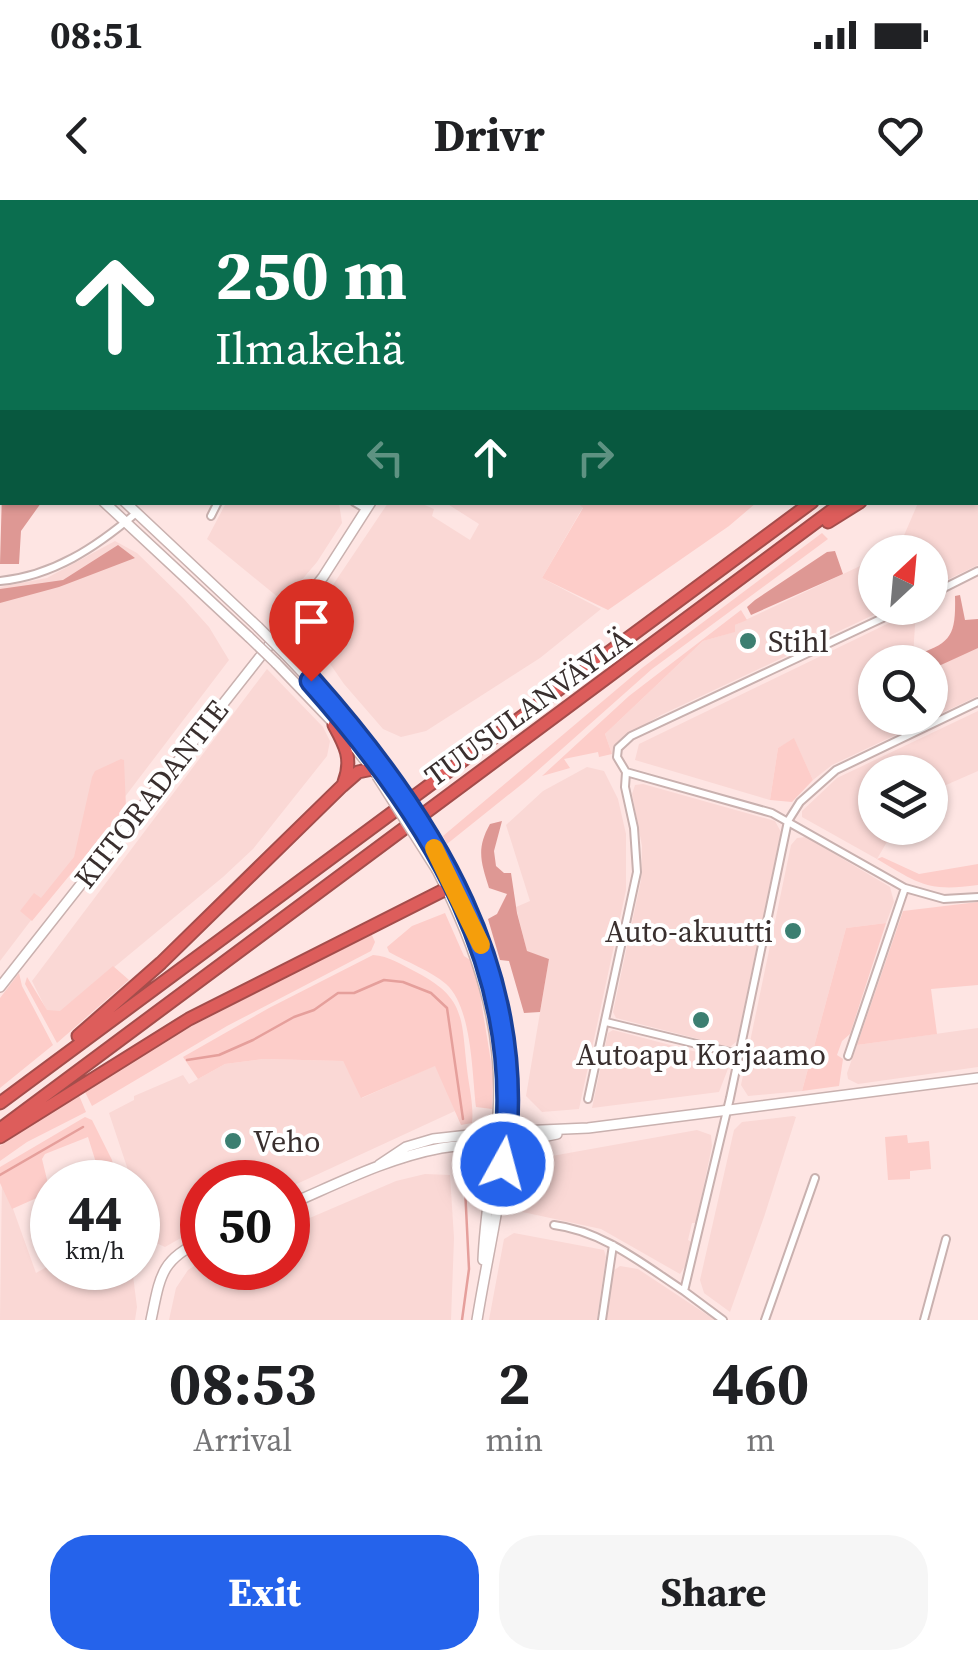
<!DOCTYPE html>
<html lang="en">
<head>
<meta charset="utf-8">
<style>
	:root { --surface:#fff; --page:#f6f6f6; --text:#202124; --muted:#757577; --accent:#2563eb }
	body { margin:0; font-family:"Source Serif 4",serif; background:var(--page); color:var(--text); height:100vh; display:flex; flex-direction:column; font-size:38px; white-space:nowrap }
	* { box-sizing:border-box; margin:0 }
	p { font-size:32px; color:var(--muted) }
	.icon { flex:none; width:55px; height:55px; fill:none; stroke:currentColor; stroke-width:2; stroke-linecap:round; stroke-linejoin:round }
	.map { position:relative; height:1120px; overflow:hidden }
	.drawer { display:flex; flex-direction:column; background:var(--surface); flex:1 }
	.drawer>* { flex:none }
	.hud { position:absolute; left:0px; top:0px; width:980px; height:305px; box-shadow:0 2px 8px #0004; background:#0b6e4f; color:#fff; overflow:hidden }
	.needle { width:65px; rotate:26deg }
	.tools { position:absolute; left:858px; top:335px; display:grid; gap:20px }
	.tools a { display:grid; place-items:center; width:90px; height:90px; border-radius:50%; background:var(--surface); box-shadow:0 2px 8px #0004; font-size:50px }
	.speed { position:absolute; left:30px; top:960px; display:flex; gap:20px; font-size:50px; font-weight:700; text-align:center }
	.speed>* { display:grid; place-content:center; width:130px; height:130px; border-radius:50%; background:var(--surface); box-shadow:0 2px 8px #0004; line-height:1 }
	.speed small { font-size:25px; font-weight:400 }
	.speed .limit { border:15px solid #d22; background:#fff; color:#111 }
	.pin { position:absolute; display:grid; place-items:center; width:85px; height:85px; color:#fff; margin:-102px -42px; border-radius:50% 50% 50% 0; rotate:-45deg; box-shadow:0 0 10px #0007 }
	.pin .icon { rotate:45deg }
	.me { position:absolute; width:110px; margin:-55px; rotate:7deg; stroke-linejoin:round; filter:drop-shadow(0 0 8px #0008) }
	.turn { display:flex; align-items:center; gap:35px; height:210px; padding:0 50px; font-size:45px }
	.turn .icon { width:130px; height:130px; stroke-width:2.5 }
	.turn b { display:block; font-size:70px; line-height:85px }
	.lanes { display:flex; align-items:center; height:95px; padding:0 50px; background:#0003; justify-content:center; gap:50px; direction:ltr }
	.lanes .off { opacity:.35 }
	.eta { display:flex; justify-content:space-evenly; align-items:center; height:170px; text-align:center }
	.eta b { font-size:60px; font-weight:700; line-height:70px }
	.action { display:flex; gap:20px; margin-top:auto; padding:20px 50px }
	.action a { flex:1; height:115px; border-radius:40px; background:var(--accent); color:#fff; font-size:40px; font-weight:700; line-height:115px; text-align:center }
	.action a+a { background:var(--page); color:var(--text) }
	.status { display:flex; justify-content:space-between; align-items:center; height:70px; padding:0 50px; background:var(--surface); direction:ltr }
	.status svg { height:28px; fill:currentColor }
	header { display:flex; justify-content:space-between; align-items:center; height:130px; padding:0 50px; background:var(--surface); font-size:45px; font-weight:700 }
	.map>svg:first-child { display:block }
</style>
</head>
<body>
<div class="status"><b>08:51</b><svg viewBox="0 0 49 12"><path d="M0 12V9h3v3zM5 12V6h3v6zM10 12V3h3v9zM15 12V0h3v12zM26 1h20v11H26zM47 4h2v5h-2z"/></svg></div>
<header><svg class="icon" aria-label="back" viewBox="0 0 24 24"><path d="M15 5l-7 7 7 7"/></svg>Drivr<svg class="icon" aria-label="heart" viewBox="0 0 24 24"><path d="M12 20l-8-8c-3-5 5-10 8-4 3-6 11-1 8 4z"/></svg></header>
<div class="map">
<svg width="978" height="1120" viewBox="0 0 978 1120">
	<rect width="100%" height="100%" fill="#fee5e3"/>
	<path fill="#fad8d5" d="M0,0H892L893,2H2Z
		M978,269V365L930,388V352H888L899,347L918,303L978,302Z
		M578,302L583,307L542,378L601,409L540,458L426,531L401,537L383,529L344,484L308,432V422L388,303H420L434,309L432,316L470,340L479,324L446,303Z
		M226,303H339L342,323L317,362L294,389L279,398L207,339Z
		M115,341L137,353L183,398L209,427L229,460L0,761V387L47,378Z
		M875,359V408H888L661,515L621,539L612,554L605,534L703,441L734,432L735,425Z
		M916,410L913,456L916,462H875V518H930V470L978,447V496L832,565L813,580L794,539L778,548L770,600L635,560L639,544Z
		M267,469L323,527L330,541L327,556L253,649L223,677L60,812L47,811L32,781Z
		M978,511V571L930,592V572H875V628H895L877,659L802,617V611L837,578Z
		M587,567L604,571L618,599L626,634V690L579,909L542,912L526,896L549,759L527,752L516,707L530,701L506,625L543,591Z
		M643,584L775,621L781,632L737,841L730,847L616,818L613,812L641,680L642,646L632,594L635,585Z
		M806,637L890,687L894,702L886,723L846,728L802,891L748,896L741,885L791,645L797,638Z
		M978,828V867L858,884L848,879L847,873L857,845Z
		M613,830L731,861L719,892L592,908L608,833Z
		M263,859L343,861L362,898L436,865L455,911L288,988V982H202V1026L165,1047L145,1038L138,1005V982H132L109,913L134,900V896L183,875L189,884L225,864Z
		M793,916L796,917L764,1017L730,1112L704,1093L700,1080L734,930L742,922Z
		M697,930L711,935L712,946L696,1023H692L688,1040L693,1043L689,1060L680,1074L601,1029L518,1011L526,967L535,959Z
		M425,974L450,975L454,1038L451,1120H169L176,1088L188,1070L202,1061V1068H288V1021L291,1026L396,981Z
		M2,978L36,1073L52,1064V1068H132L137,1107L135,1120H0Z
		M514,1033L604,1050L606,1057L597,1120H489L504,1039Z
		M620,1066L638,1069L715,1120H606L613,1071Z"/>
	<path fill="#fdcdc9" d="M578,303H756L729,326L608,410L542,378L583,308Z
		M822,333L828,339L652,469L527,580L447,644L443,636L642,468Z
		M741,410L747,420L735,425V432L703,441L605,534L612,554L599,557L598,552L564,559L570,568L542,576L629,496Z
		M794,538L813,580L792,602L770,600L778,548Z
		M121,559L124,560L126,607L32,721L20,711L34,693L41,698L74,657L92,577L95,571Z
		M882,657L919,674L978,664V685C928,692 919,684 877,659Z
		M978,702V785L931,789L937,834L857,845L903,711Z
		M445,713L464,756L472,761L479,788L493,874L492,909L476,907C472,873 472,807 446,784C431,771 407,762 389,752L387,747L412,726Z
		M886,723L850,834L842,841L837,855L843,859L839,886L802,891L846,728Z
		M371,733L375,742L371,751L227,826L92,906L84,890L144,851Z
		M373,755C389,756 402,765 416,772C466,798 461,818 467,869C469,887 474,906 472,923L461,925L435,866L361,898L343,861L263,859L225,864L198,879L183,857L269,808Z
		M113,766L129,780L57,843L25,784L27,777L47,810L60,811Z
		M19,773L22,786L53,845L0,888V798Z
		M78,893L86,912L27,942L0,961V946Z
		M85,917L92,920L112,960L117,982H102L88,937L45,954L42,959L50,992L12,1009L0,983V967Z
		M907,935L908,943L929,941L931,969L910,971V979L888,980L885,937Z"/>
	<path fill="#de9894" d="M2,292V302L41,303L21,331L19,364H0Z
		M118,345L135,358L59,387L0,403V389L63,380Z
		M835,351L843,374L751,415L747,407L755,400L827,352Z
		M960,395L965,420L978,419V448L930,470V462H916L913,456C951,443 956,437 955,396Z
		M502,621L494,651L496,666L504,673H511L517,713L527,751L549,759L540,812L524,813L509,761L500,760L488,719L497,714L507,694L489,688C481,662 476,649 490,624Z"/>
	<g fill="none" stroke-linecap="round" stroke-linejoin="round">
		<path stroke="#e59f9b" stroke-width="2.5" d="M187,860L219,855L253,840L294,817L314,810L338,793H354L384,780L403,782L431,793L447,808L463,919
			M0,975L83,927
			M462,1120L469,1069L464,967"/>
		<g stroke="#c9b1af" stroke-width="10">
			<path id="street" d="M906,0L909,2
				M354,302L366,309
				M211,316L218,302
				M0,381C53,376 96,347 135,314
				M930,395L978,371
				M626,572L772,613L905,688L944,699L978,697
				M606,822L738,854
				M848,856L905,688
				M588,899L637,672L634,628L625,587L626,572L617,557L618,548L631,536L904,408
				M554,1025C603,1031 644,1065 684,1091L730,898L788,621L800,602L836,570L978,502
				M684,1091L723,1120
				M602,1120L613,1045
				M765,1120L815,978
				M924,1120L946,1039"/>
		</g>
		<g stroke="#c9b1af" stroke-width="12">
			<path id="secondary" d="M947,2L948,0
				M958,2L959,0
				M0,170L2,173
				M0,192L2,195
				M104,302L249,437
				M125,302L258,427
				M285,454L337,509L383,568
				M276,463L344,534L375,573
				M444,664C485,741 514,826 509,915C505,983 488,1052 477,1120
				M437,670C476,746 504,826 498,914C495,963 485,1011 483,1060
				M0,787L323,377L371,302
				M379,965L406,947L433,939L496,932L588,928L978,878
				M288,1005C337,984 387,958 441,948C480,942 518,943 557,934
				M151,1120C160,1078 160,1059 202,1041"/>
		</g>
		<g stroke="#a44d4b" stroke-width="15">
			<path id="highway" d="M978,178V177
				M828,322L860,302
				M334,525C345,545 353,559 344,582
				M78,836L161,763L342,586L358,572L382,567
				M0,903L812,302
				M0,929L843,302
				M0,937L189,819L454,685"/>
		</g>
		<use href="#street" stroke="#fff" stroke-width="6"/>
		<use href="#secondary" stroke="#fff" stroke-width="9"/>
		<use href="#highway" stroke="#dd5d5b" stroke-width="11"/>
		<g stroke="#c9b1af" stroke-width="12" stroke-linecap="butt">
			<path id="secondary-bridge" d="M258,427L285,454
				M249,437L276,463
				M385,570L444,664
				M377,576L437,670"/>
		</g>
		<use href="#secondary-bridge" stroke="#fff" stroke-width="9"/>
	</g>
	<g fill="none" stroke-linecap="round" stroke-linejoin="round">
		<g stroke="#184099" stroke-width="25">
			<path id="route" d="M311,481C432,617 531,775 503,964"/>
		</g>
		<use href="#route" stroke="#2563eb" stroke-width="18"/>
		<path stroke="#f59e0b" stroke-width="18" d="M434,648L481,745"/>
	</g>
	<g fill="#3c7f71" stroke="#fff" stroke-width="4">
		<circle cx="748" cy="441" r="10"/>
		<circle cx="793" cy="731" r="10"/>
		<circle cx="701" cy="820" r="10"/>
		<circle cx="233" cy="941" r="10"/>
	</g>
	<g text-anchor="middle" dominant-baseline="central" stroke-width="8" stroke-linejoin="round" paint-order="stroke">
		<g font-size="30" fill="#392f2e" stroke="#fff" text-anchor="start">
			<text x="768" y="441">Stihl</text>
			<text x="773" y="731" text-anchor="end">Auto-akuutti</text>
			<text x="701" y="854" text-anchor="middle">Autoapu Korjaamo</text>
			<text x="253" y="941">Veho</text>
		</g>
		<g font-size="30" fill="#392f2e" stroke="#fff">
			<text transform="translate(528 507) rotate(-36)">TUUSULANVÄYLÄ</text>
			<text transform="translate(151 594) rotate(-52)">KIITORADANTIE</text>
		</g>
	</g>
</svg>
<div class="tools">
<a><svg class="needle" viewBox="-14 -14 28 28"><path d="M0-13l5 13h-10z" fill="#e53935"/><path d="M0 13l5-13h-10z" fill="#757577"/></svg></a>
<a><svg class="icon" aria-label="search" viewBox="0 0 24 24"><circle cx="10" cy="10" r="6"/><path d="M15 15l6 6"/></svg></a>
<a><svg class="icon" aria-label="layers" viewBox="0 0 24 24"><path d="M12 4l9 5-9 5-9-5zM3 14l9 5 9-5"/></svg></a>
</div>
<div class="speed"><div>44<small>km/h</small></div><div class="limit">50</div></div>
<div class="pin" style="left:311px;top:481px;background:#d93025"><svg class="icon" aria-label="arrive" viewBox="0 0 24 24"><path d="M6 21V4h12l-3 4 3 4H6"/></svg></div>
<svg class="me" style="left:503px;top:964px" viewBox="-20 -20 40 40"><circle r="17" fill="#2563eb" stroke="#fff" stroke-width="3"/><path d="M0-11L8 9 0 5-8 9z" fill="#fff"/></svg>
<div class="hud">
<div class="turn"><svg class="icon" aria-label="ahead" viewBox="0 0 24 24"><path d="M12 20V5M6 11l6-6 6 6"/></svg><div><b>250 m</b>Ilmakehä</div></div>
<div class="lanes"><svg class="icon off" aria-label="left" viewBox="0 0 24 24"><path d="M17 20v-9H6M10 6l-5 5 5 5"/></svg><svg class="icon" aria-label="ahead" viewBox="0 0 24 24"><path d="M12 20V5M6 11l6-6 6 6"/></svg><svg class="icon off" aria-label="right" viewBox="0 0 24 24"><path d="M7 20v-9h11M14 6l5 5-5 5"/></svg></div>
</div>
</div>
<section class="drawer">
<div class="eta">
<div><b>08:53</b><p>Arrival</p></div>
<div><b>2</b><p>min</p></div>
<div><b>460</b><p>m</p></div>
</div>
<div class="action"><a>Exit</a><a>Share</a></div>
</section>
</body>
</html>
